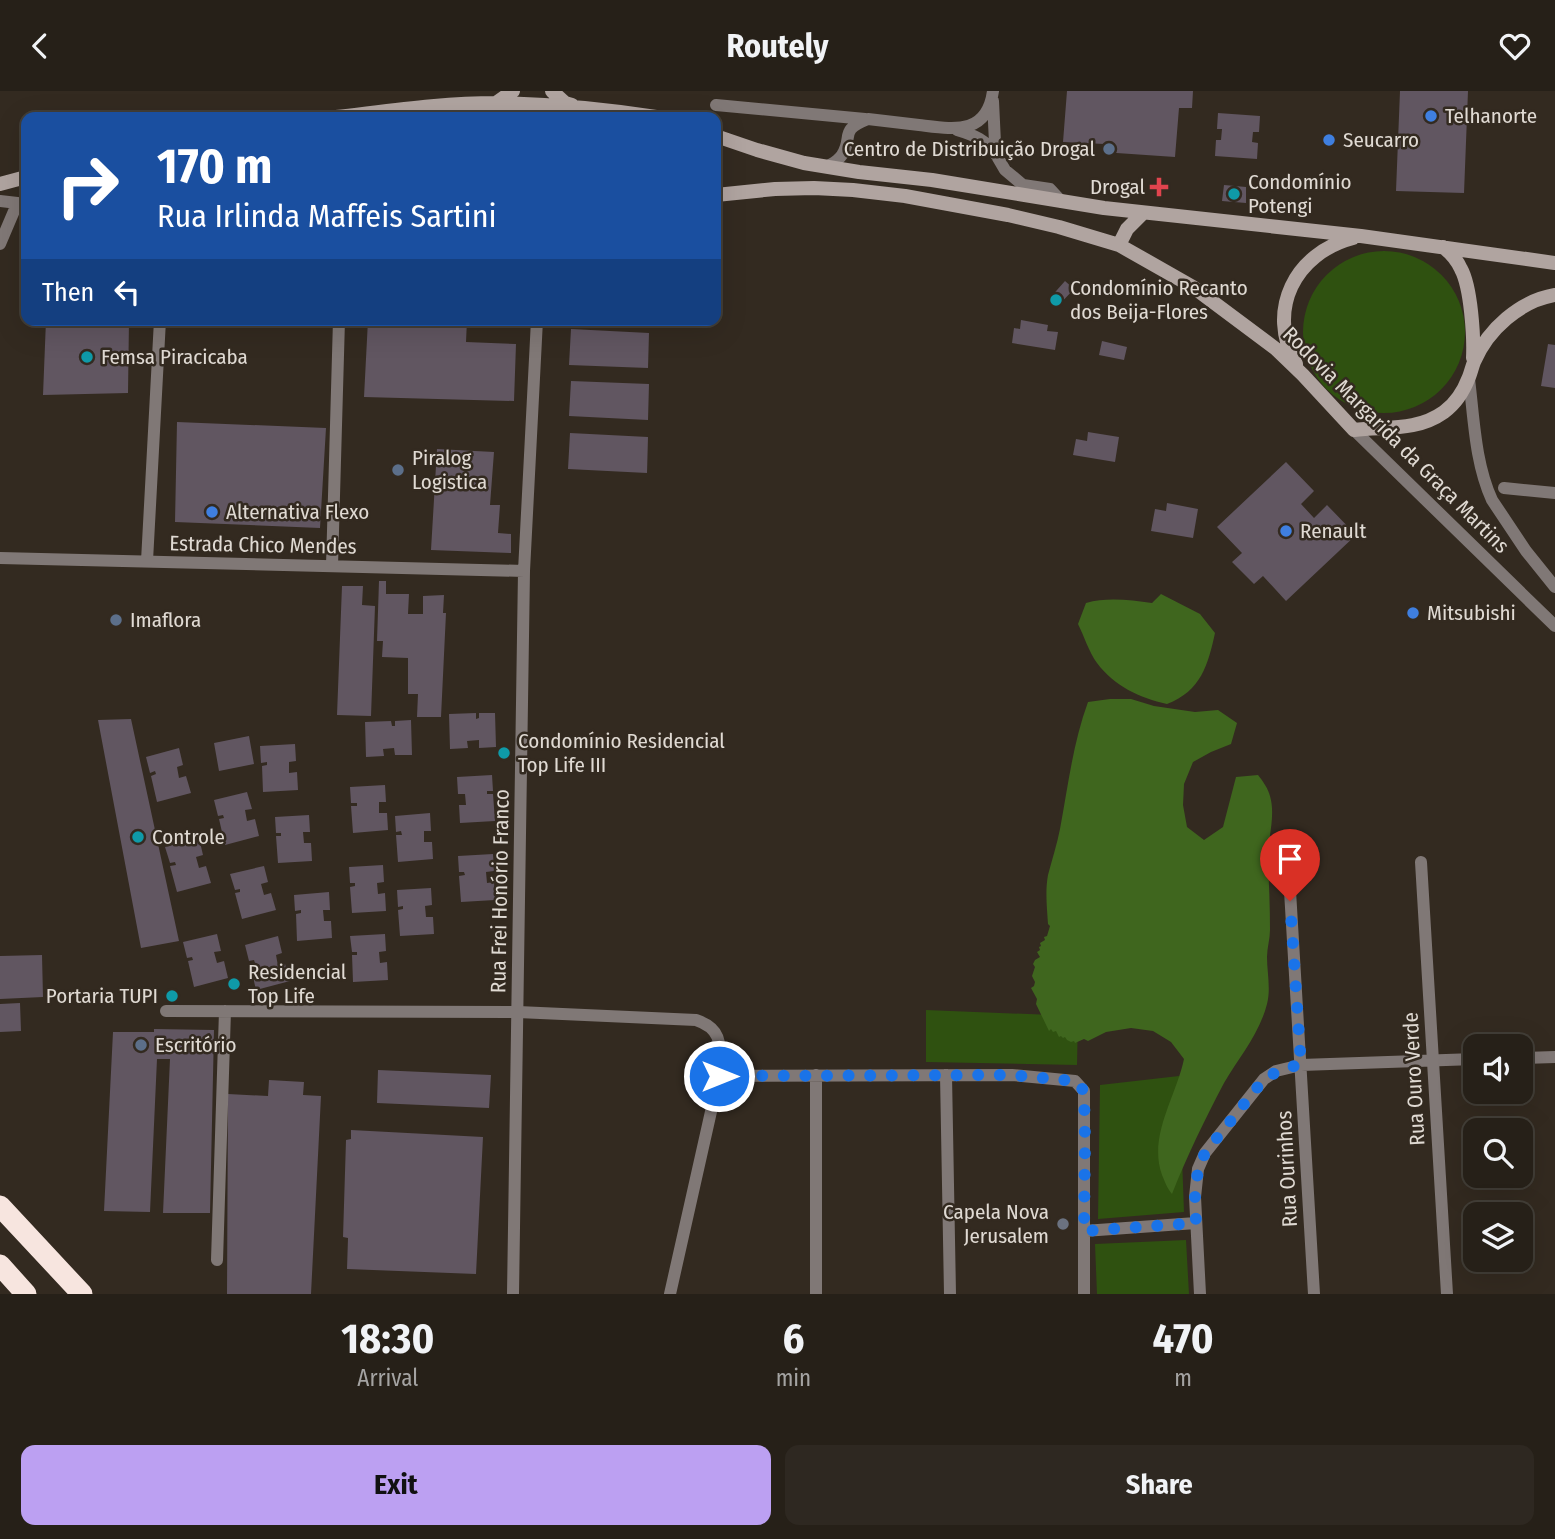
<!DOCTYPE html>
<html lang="en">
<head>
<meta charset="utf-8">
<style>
	:root { --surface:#262018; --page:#2e2821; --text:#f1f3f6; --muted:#a4a3a2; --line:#423e37; --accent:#bca0f2 }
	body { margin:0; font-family:"Fira Sans Condensed",sans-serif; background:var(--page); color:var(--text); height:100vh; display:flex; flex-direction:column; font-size:26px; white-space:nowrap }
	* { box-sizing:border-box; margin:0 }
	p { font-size:23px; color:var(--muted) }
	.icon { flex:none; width:38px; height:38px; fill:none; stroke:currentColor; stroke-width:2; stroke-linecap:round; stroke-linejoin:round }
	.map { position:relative; height:1203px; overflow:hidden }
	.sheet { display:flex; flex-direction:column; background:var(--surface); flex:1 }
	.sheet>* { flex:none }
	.banner { position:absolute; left:21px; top:21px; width:700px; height:214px; border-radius:14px; box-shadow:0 7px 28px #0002,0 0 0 2px var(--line); background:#1a4fa0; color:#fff; overflow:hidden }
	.buttons { position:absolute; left:1463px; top:943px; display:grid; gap:14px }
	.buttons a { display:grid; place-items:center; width:70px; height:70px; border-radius:14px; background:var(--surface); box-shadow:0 7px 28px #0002,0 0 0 2px var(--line); font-size:35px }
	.pin { position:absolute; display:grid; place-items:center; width:60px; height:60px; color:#fff; margin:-72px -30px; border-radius:50% 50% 50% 0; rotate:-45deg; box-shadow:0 0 7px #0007 }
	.pin .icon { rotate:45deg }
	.me { position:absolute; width:77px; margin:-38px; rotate:90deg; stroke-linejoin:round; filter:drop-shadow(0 0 5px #0008) }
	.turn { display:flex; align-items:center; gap:24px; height:147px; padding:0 21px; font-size:32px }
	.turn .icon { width:91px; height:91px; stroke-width:2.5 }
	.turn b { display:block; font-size:49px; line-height:60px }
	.then { display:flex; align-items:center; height:66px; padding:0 21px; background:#0003; gap:14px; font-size:26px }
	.eta { display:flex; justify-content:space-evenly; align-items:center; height:119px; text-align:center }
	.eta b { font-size:42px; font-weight:700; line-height:49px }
	.button { display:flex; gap:14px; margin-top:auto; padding:14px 21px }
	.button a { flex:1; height:80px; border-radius:14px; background:var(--accent); color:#111; font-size:28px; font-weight:700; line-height:80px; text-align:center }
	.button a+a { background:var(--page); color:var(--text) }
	header { display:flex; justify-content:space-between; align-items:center; height:91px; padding:0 21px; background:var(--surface); font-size:32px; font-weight:700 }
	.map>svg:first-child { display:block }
</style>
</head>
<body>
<header><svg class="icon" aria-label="back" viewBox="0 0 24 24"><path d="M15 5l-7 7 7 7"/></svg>Routely<svg class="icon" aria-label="heart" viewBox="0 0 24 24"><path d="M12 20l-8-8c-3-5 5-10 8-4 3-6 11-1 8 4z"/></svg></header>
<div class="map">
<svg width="1555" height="1203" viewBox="0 0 1555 1203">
	<rect width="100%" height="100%" fill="#332a20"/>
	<path fill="#2f5110" d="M1303 241a81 81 0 1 1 162 0a81 81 0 1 1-162 0Z
		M926,919L1078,925L1077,974L926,971Z
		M1179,985L1184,1121L1098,1128L1100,994Z
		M1186,1149L1189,1203H1097L1095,1153Z"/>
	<path fill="#3f661e" d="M1161,503L1200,523L1215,542C1208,574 1201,600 1167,613C1140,607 1114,595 1097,572C1089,561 1084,545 1078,533L1086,512C1107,506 1130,509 1152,512Z
		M1110,608H1131L1154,615L1195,621L1218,619L1237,632L1231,653L1211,661L1193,671L1184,693L1183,714L1187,736L1204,749L1223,736L1236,686L1258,684C1262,689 1267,696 1269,702C1277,724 1267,748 1268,770C1269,793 1270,816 1270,839C1270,848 1267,857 1267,866C1267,881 1271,898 1267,913C1259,944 1239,966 1224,992C1205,1028 1187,1065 1172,1103C1167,1097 1165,1091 1162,1084C1148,1045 1176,1006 1184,968L1171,951L1153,940L1131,937L1106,941L1088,950L1084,948L1075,952L1074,950L1071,951L1067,949L1065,946L1063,947L1061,945L1059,946L1056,940L1053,941L1051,938L1049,940L1036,913L1037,908L1031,897L1034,895L1035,891L1032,885L1035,876L1033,873L1035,869L1040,866L1037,861L1040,859L1039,856L1041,855L1040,852L1045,849L1044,846L1047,845L1050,835L1048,833C1047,817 1045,800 1048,784C1052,769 1057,753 1060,738C1068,695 1073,652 1088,611Z"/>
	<path fill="#615661" d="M1067,0H1193L1192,17H1179L1175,66L1102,61L1104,53L1063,51Z
		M1400,0H1468L1464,102L1396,100Z
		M1218,22L1260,25L1259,41H1253L1252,51L1258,52L1257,68L1215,65L1216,49H1221L1222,38H1217Z
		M1224,94L1246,96V112L1222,110Z
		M1065,190L1074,198L1057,216L1049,208Z
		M46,229H129L128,302L43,304Z
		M368,229H467L466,251L516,253L514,310L364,306Z
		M1021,229L1048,234L1047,240L1058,241L1055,259L1012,252L1014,237L1020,238Z
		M571,238L649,242L648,277L569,274Z
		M1102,250L1127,256L1124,269L1099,264Z
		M1548,253L1555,254V297L1541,295Z
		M571,290L649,293L648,329L569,325Z
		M177,331L326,337L320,437L175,431Z
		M1088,341L1119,346L1115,371L1073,364L1076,348L1087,350Z
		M570,342L648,346L647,382L568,378Z
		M437,358L494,361L490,414H500L498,442L511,443V462L431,459Z
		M1286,371L1314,400L1301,413L1314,427L1327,414L1356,444L1286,510L1263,485L1254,493L1232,471L1242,462L1217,436Z
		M1167,412L1198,418L1193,447L1151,440L1155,418L1166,420Z
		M379,490H386V503H409L408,523H423V505L444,504L443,522H446L441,626H417L418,603H408V567L382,566L383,550H377Z
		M342,495H363L362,514L375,515L371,625L337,624Z
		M476,622V628L479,627V622H495L496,656L479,657V649L467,650L468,657L450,658L449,623Z
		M131,628L179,850L141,857L98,629Z
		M411,629L412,664H395L394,657L383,658L384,665L366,666L365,631L391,630L392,635H395V630Z
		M249,645L254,673L219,680L214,652Z
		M295,653L296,670L289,671V682L297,681L298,699L263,701L262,675L267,674V671L261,672L260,655Z
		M179,657L183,674L177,676L179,687L186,685L191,702L157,711L151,685L156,683L155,680L150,682L146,666Z
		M492,684L493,700H487V703H493L495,730L460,732L459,714H466L465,703H458L457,686Z
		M385,694L386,711H379V722H387L388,739L353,742L351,715H357V712H351L350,696Z
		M247,701L252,718L245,719L247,730L255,728L259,745L225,754L219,728L224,727L223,724L218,725L214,709Z
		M430,722L431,740H424V751H432L433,768L398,771L396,744H402L401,740L396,741L395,725Z
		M309,724L310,741H303L304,752H311L312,770L278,772L276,745H281V742H276L275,726Z
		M199,747L203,764L196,766L199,777L206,775L211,792L177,801L170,775L176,774L175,771L170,772L165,756Z
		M493,763L494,780L486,781L487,792L494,791L495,809L461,811L459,785L465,784L464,781H459L458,765Z
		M383,774L384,791L377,792L378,803L385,802L386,820L352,822L350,796L355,795V792H350L349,776Z
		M264,775L268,791L261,793L264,804L271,802L276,819L242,828L235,802L240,801V798L235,799L230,783Z
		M431,797L432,814L425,815L426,826H433L434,843L400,845L398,819L403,818V815L398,816L397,799Z
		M329,801L330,819H323L324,830H331L332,847L297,850L296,823L301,822V819L295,820L294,804Z
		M217,843L221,860L214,861L217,872L224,870L228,887L194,896L188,870L193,869L192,866L187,867L183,851Z
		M385,843L386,860L379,861L380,872L387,871L388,889L353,891L352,864H357V861H352L350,845Z
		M278,845L282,862L276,864L278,875L285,873L290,890L256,899L250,873L255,872L254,869L249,870L245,854Z
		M42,864L43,906L0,908V865Z
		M20,912L21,940L0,941V913Z
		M154,938L214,939L210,1122H163L170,968H157L150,1121L104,1120L113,941H154Z
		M378,979L491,984L489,1017L377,1012Z
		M269,989L304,991L303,1004L321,1005L311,1203H227L228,1003L268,1005Z
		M351,1039L483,1046L476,1183L347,1178L348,1147L343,1146L346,1049L351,1048Z"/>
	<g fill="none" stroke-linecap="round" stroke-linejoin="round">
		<path stroke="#807876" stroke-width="12" d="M993,10L995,52L998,67L1005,79L1023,94L1050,98L1062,111
			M716,14L865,28
			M957,39C974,44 986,49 996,64
			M828,75C833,72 838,70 842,64C854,45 838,40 868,28C885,30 902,32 919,34C953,38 987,45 993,0
			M0,110L26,113
			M0,153L17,113
			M1469,288C1474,328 1475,372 1492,409L1526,460L1555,496
			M1354,339L1555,535
			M1504,397L1555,402
			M0,467L524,480
			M147,470L160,229
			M332,475L339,229
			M1421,771L1447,1203
			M1289,783L1314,1203
			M166,920L518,921L696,929C726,939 719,958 719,985L670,1203
			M1521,967L1555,966
			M946,984L950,1203
			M719,985L1012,984L1075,990L1084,1000V1203
			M1084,1140L1196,1132
			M217,1169L225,920
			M513,1203L524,480L537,229
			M816,1203V984
			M1200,1203L1195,1106L1198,1078L1205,1062L1264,988L1276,980L1301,974L1475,968"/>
		<path stroke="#b0a4a0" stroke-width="14" d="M552,0L565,12L572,14
			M336,26C389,20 443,12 496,12C549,13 604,18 656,26
			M466,26L496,12L513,0
			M716,45L757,59L804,72L859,81L932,89L1104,117L1361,145L1555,172
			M0,93L26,86
			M716,104L775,98L814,97L853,99L905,105L1008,124L1059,136L1119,154L1193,196L1276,258L1303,284L1354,339C1385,335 1416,341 1444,321C1455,313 1464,299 1469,286C1471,281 1472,276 1474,271C1488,238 1520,210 1555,204
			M1119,154L1127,138L1143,122
			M1443,156C1451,162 1457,169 1461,178C1471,196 1474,246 1473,267
			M1296,273C1266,219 1295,162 1353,147"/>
		<path stroke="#f7e5df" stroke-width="21" d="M0,1115L82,1203
			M0,1174L26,1203"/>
	</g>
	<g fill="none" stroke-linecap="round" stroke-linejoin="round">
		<path stroke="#1a73e8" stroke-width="12" stroke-dasharray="0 21.6" d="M719,985L1012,984L1075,990L1084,1000L1085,1049L1084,1140L1196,1132L1195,1106L1198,1078L1205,1062L1264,988C1276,981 1286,976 1301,974L1290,810"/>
	</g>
	<g fill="#3f7fe0" stroke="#332a20" stroke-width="2.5">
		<circle cx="1431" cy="25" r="7"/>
		<circle cx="1329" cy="49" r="7"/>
		<circle cx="212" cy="421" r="7"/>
		<circle cx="1286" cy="440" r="7"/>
		<circle cx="1413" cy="522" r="7"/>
	</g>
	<g fill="#5c6f8a" stroke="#332a20" stroke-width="2.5">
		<circle cx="1109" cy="58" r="7"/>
		<circle cx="398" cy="379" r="7"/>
		<circle cx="116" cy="529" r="7"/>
		<circle cx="141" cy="954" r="7"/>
	</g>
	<path fill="#e0444e" stroke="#332a20" stroke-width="2.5" d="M1155.5 85.5h7v7h7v7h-7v7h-7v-7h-7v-7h7z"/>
	<g fill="#0f9aa8" stroke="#332a20" stroke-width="2.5">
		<circle cx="1234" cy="103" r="7"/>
		<circle cx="1056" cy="209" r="7"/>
		<circle cx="87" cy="266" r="7"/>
		<circle cx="504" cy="662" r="7"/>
		<circle cx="138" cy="746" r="7"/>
		<circle cx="234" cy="893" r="7"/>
		<circle cx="172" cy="905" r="7"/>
	</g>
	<circle fill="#6b7280" stroke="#332a20" stroke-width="2.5" cx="1063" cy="1133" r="7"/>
	<g text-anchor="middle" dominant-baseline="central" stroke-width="5" stroke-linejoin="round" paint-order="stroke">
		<g font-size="21" fill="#e0dad3" stroke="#332a20" text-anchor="start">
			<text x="1445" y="25">Telhanorte</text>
			<text x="1343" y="49">Seucarro</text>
			<text x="1095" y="58" text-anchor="end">Centro de Distribuição Drogal</text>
			<text x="1248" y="91">Condomínio<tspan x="1248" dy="24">Potengi</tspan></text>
			<text x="1145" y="96" text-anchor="end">Drogal</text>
			<text x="1070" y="197">Condomínio Recanto<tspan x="1070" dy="24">dos Beija-Flores</tspan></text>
			<text x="101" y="266">Femsa Piracicaba</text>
			<text x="412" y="367">Piralog<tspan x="412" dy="24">Logistica</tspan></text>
			<text x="226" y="421">Alternativa Flexo</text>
			<text x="1300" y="440">Renault</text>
			<text x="1427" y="522">Mitsubishi</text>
			<text x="130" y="529">Imaflora</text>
			<text x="518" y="650">Condomínio Residencial<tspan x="518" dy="24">Top Life III</tspan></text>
			<text x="152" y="746">Controle</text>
			<text x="248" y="881">Residencial<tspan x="248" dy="24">Top Life</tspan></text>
			<text x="158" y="905" text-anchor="end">Portaria TUPI</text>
			<text x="155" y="954">Escritório</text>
			<text x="1049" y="1121" text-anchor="end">Capela Nova<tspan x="1049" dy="24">Jerusalem</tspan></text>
		</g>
		<g font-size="21" fill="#e0dad3" stroke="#332a20">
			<text transform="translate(1396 349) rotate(45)">Rodovia Margarida da Graça Martins</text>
			<text transform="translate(263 454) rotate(1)">Estrada Chico Mendes</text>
			<text transform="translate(500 800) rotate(-89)">Rua Frei Honório Franco</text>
			<text transform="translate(1414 988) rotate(-93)">Rua Ouro Verde</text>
			<text transform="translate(1287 1078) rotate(-93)">Rua Ourinhos</text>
		</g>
	</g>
</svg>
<div class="buttons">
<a><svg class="icon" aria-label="sound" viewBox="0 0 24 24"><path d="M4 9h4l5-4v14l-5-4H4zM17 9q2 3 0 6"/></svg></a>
<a><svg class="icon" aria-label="search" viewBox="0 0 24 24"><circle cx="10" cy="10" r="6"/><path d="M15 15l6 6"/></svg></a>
<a><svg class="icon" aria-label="layers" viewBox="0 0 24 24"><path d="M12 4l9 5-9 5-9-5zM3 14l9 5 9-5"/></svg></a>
</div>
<div class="pin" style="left:1290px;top:810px;background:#d93025"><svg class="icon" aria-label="arrive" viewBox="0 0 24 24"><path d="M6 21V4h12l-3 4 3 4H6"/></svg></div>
<svg class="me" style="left:719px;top:985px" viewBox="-20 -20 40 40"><circle r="17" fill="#1a73e8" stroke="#fff" stroke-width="3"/><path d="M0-11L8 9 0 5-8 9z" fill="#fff"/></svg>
<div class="banner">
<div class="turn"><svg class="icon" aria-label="right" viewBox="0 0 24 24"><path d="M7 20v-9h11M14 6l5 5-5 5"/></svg><div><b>170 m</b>Rua Irlinda Maffeis Sartini</div></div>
<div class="then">Then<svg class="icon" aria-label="left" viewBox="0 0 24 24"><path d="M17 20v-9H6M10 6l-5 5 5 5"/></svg></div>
</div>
</div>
<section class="sheet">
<div class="eta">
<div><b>18:30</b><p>Arrival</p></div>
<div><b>6</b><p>min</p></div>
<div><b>470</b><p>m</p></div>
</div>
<div class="button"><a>Exit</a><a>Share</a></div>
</section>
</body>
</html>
